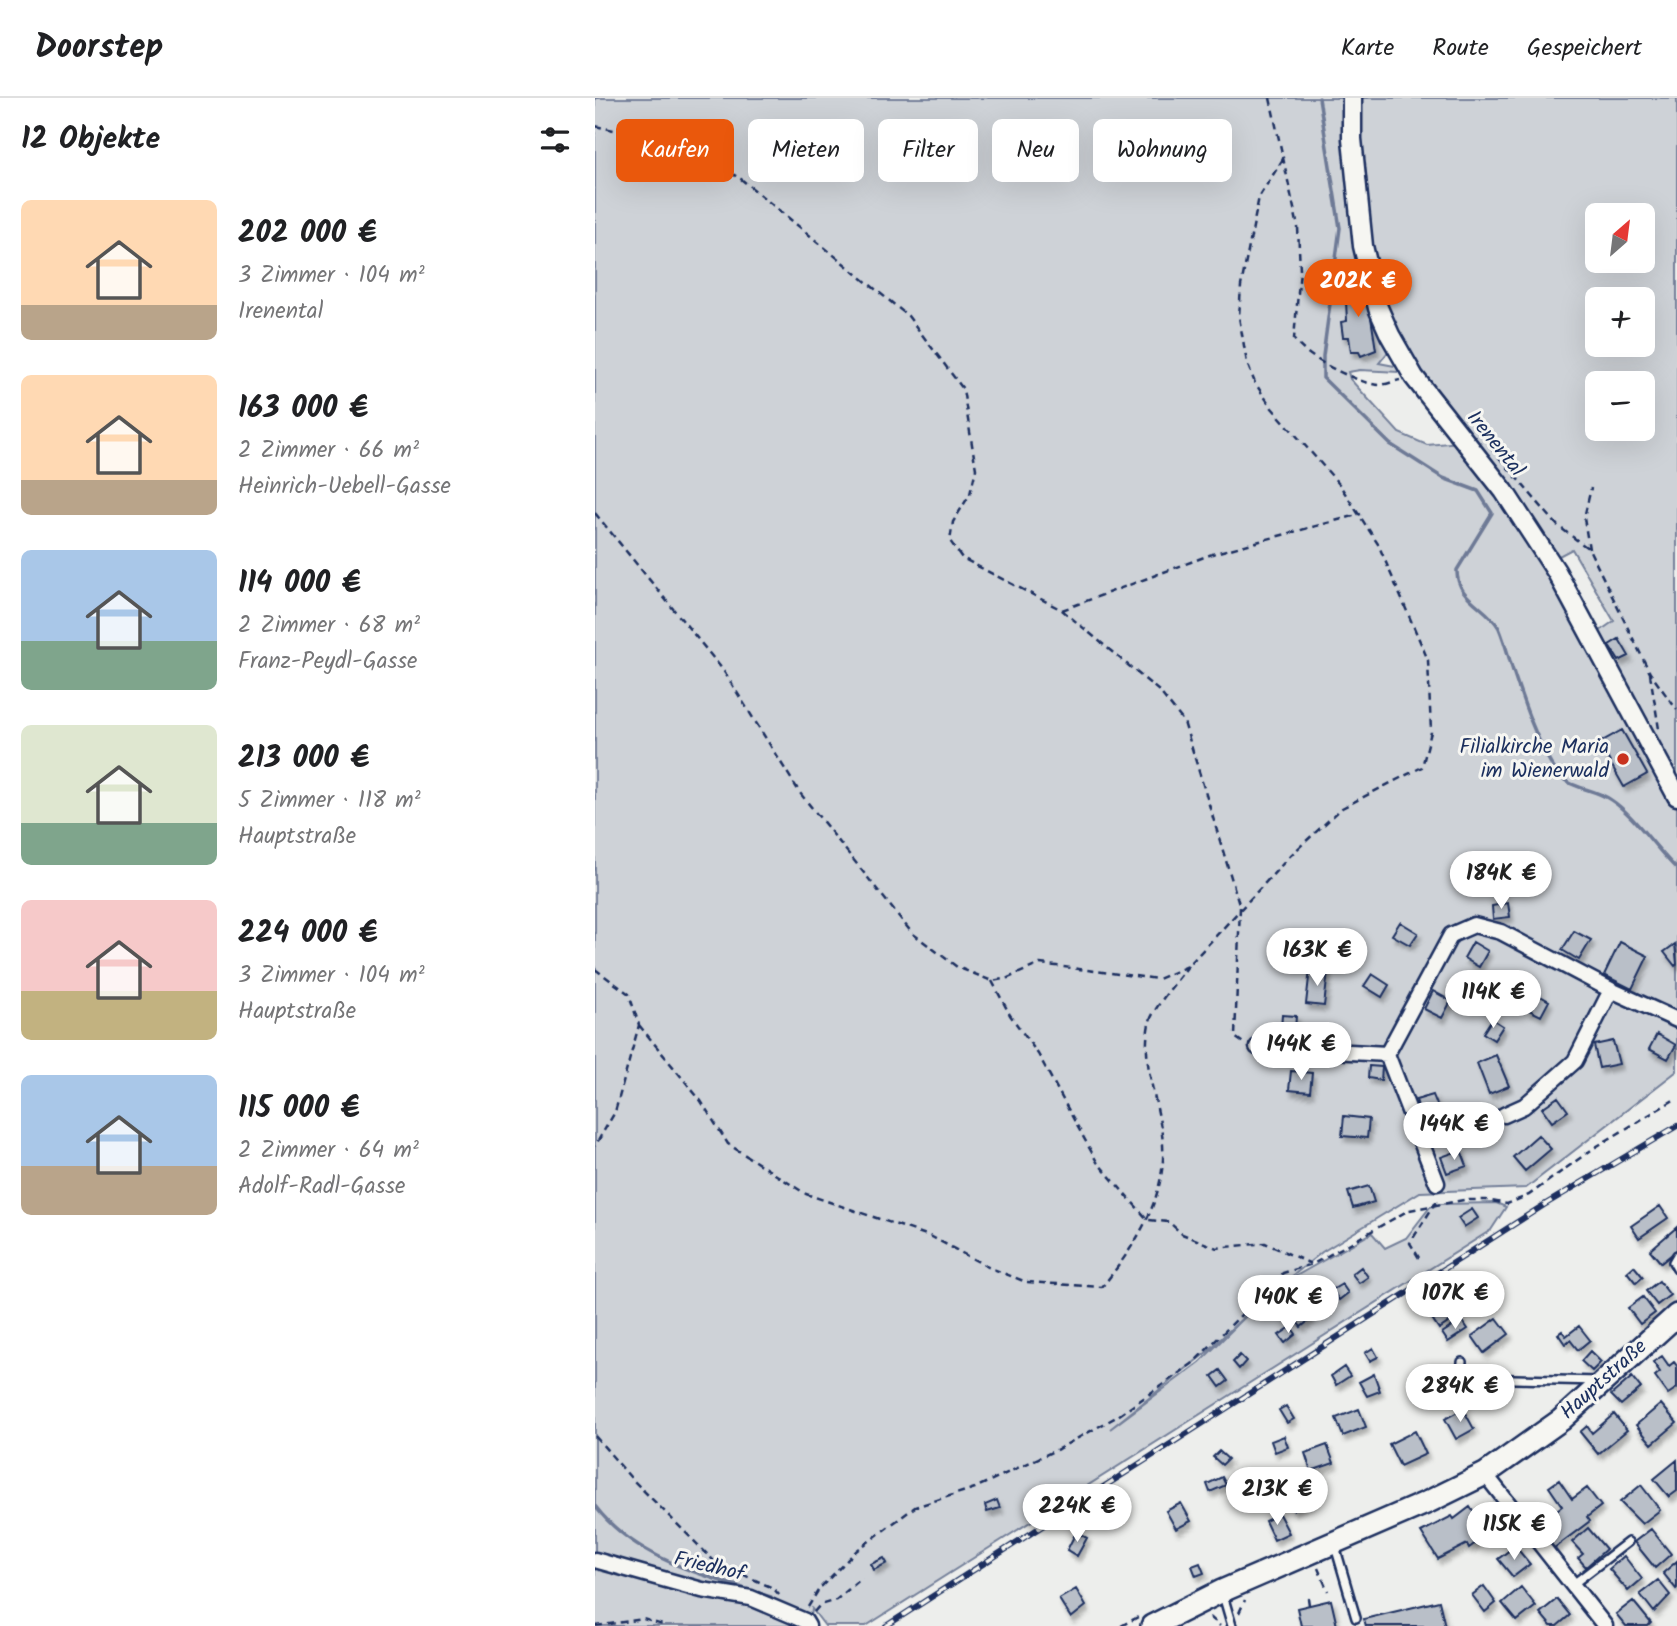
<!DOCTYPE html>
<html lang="de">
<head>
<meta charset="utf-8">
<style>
	:root { --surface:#fff; --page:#f2f2f2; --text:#202124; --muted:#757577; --line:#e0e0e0; --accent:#ea580c }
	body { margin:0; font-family:Kalam,sans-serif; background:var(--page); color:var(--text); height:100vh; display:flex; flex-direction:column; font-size:26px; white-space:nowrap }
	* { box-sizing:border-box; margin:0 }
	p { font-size:23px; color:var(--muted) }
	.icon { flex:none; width:38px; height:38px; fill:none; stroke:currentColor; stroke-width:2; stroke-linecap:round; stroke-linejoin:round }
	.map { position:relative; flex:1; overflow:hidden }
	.panel { display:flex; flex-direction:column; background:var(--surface); width:595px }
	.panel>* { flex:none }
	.hud { position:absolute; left:21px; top:21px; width:665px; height:63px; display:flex; gap:14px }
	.needle { width:46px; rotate:28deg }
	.tools { position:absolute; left:990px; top:105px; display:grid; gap:14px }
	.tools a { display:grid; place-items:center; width:70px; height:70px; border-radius:10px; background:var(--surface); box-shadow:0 7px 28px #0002; font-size:35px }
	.price { position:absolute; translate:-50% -60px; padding:0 16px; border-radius:24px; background:#fff; color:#222; font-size:23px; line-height:46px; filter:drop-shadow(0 2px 4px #0008) }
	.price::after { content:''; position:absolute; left:50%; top:42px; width:21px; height:16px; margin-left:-10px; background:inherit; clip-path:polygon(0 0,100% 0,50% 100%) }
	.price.active { background:var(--accent); color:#fff }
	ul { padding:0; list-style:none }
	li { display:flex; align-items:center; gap:21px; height:175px; padding:0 21px }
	li span { display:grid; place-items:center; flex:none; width:196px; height:140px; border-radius:10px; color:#555 }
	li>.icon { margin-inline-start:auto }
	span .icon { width:84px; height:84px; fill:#fffc; stroke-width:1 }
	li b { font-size:30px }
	h2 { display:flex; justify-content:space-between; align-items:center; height:84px; padding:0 21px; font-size:30px }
	.tag { padding:0 24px; border-radius:10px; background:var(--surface); box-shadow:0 7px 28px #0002; font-size:24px; line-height:63px }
	.tag.active { background:var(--accent); color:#fff }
	header { display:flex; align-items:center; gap:42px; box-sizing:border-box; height:98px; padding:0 35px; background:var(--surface); border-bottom:2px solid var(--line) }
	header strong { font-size:33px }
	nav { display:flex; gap:38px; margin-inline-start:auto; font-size:24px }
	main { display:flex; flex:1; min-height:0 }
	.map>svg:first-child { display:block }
</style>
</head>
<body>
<header>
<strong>Doorstep</strong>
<nav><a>Karte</a><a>Route</a><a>Gespeichert</a></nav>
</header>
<main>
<section class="panel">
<h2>12 Objekte<svg class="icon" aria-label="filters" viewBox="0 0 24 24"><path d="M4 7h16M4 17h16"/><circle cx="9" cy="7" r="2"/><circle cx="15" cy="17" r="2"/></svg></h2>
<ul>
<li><span style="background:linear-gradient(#ffd9b3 75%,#b9a48a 0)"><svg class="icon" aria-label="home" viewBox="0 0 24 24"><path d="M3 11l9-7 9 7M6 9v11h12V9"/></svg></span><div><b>202 000 €</b><p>3 Zimmer · 104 m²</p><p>Irenental</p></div></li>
<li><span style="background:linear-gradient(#ffd9b3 75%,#b9a48a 0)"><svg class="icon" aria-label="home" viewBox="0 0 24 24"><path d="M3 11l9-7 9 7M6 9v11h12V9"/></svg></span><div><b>163 000 €</b><p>2 Zimmer · 66 m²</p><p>Heinrich-Uebell-Gasse</p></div></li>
<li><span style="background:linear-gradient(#a9c7e8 65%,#7fa58c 0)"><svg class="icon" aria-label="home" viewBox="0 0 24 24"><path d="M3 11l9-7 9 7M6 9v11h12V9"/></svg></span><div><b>114 000 €</b><p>2 Zimmer · 68 m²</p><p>Franz-Peydl-Gasse</p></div></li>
<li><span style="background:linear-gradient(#dfe7d0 70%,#7fa58c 0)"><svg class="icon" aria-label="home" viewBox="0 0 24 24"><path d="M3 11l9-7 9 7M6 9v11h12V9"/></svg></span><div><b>213 000 €</b><p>5 Zimmer · 118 m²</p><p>Hauptstraße</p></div></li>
<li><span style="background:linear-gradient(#f6c9c9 65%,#c2b280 0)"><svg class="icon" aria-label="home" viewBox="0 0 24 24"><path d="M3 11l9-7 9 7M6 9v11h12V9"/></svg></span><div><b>224 000 €</b><p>3 Zimmer · 104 m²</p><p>Hauptstraße</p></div></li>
<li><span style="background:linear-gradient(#a9c7e8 65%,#b9a48a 0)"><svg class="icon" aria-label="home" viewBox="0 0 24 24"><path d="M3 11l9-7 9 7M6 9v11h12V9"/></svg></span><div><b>115 000 €</b><p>2 Zimmer · 64 m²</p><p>Adolf-Radl-Gasse</p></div></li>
</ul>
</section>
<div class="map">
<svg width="1082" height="1528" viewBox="0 0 1082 1528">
	<defs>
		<filter id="shadow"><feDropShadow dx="3" dy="5" stdDeviation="2" flood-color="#0004"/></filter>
	</defs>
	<rect width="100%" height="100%" fill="#edeeec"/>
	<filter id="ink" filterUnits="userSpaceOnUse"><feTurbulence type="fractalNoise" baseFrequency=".0143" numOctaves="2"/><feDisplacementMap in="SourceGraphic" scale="14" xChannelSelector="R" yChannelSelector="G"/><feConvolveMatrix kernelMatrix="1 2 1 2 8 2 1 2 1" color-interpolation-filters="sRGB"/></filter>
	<g filter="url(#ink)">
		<path fill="#ced2d7" stroke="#74809a" stroke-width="2" fill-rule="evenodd" d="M 0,0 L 1082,0 L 1082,973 L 931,1090 L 825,1094 L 727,1154 L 658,1210 L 612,1254 L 515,1331 L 605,1264 L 648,1221 L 701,1178 L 777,1135 L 790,1150 L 811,1140 L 835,1109 L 844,1106 L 901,1105 L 911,1109 L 896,1132 L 271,1528 L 230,1528 L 217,1511 L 215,1528 L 0,1528 ZM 1003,117 L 1048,117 L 1048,163 L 1003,163 ZM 1003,201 L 1048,201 L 1048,247 L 1003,247 ZM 797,249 L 866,344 L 832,347 L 804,335 L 755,281 L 753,274 L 765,272 L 804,274 L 805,269 L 784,265 ZM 1003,285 L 1048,285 L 1048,331 L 1003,331 ZM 977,451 L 1019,523 L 1002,535 L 960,460 Z"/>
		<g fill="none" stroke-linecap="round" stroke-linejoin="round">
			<path stroke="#6e7a96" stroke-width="3.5" d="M 724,0 L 745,130 L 728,258 L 728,280 L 795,346 L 848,380 L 883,393 L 897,415 L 862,472 C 861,501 892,508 904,530 C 910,544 914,561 919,576 C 929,606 941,641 958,669 C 972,693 996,688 1016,702 C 1039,717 1061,751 1082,771
				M 0,1408 C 42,1463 113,1478 176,1499"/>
		</g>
		<path fill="#b9bfc8" stroke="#1b2f5e" stroke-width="2" filter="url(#shadow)" d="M 759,178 L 761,183 L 766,182 L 768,193 L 772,193 L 781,252 L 766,258 L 764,254 L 756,254 L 754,239 L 748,239 L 746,224 L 752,223 L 750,184 Z
			M 1024,541 L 1034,558 L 1024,563 L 1014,547 Z
			M 1027,632 L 1052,676 L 1029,689 L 1004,645 Z
			M 913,805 L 915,819 L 898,821 L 897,808 Z
			M 805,824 L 823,835 L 815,847 L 797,837 Z
			M 979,833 L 996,842 L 984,862 L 967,852 Z
			M 878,844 L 893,853 L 884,869 L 869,860 Z
			M 1025,844 L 1053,858 L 1037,891 L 1009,877 Z
			M 1080,846 L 1082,866 L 1080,868 L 1069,854 Z
			M 715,871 L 733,873 L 729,908 L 711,906 Z
			M 777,876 L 794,887 L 787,899 L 769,888 Z
			M 923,879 L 930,884 L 923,896 L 915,892 Z
			M 838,893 L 856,903 L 847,920 L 829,911 Z
			M 940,895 L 954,903 L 946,918 L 932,911 Z
			M 687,917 L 701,918 L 700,932 L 686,931 Z
			M 897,921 L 908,928 L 899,942 L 888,935 Z
			M 1062,936 L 1081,947 L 1073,961 L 1054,951 Z
			M 1018,943 L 1024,966 L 1004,970 L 999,947 Z
			M 901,957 L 914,988 L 894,996 L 882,965 Z
			M 774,968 L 787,969 L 786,982 L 773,980 Z
			M 696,973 L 717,975 L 715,994 L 694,992 Z
			M 838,997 L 844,1012 L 838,1014 L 841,1023 L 829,1026 L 821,1002 Z
			M 963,999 L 973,1013 L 957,1024 L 947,1010 Z
			M 749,1018 L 774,1021 L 772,1040 L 747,1038 Z
			M 943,1037 L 956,1051 L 930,1073 L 918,1059 Z
			M 866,1052 L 872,1068 L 852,1075 L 846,1059 Z
			M 774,1088 L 779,1104 L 758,1110 L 753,1094 Z
			M 1065,1108 L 1073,1120 L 1044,1140 L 1036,1128 Z
			M 877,1111 L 883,1120 L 869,1129 L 863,1120 Z
			M 1082,1129 L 1082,1152 L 1066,1165 L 1055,1152 Z
			M 1039,1168 L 1048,1179 L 1041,1185 L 1032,1174 Z
			M 766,1169 L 773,1179 L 764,1185 L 757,1176 Z
			M 1064,1183 L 1075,1197 L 1062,1207 L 1051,1193 Z
			M 747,1186 L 753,1195 L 744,1202 L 737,1192 Z
			M 1048,1199 L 1060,1215 L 1045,1226 L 1033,1210 Z
			M 857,1204 L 860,1209 L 867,1204 L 870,1209 L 857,1221 L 850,1208 Z
			M 848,1211 L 856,1223 L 844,1231 L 836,1219 Z
			M 711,1212 L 717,1220 L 706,1229 L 700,1221 Z
			M 902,1220 L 914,1236 L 889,1255 L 877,1238 Z
			M 867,1222 L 873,1231 L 853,1244 L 847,1235 Z
			M 984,1228 L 995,1242 L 983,1252 L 975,1242 L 970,1246 L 963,1236 L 967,1233 L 971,1238 Z
			M 696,1229 L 701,1236 L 690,1245 L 684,1237 Z
			M 778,1250 L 783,1259 L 775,1263 L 770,1255 Z
			M 995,1253 L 1006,1264 L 997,1273 L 986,1263 Z
			M 645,1257 L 651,1263 L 644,1271 L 638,1264 Z
			M 1067,1258 L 1074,1268 L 1079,1264 L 1082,1268 L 1082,1290 L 1073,1296 L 1060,1278 L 1065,1274 L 1058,1264 Z
			M 749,1269 L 755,1278 L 741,1287 L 736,1278 Z
			M 625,1272 L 633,1283 L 625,1289 L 617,1278 Z
			M 779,1276 L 785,1293 L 772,1298 L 764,1284 Z
			M 1037,1279 L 1046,1290 L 1026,1307 L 1016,1297 Z
			M 1066,1306 L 1082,1325 L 1057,1346 L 1041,1327 Z
			M 691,1308 L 699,1321 L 692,1325 L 684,1312 Z
			M 764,1311 L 771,1329 L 748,1338 L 741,1320 Z
			M 868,1311 L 879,1331 L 861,1341 L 850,1321 Z
			M 1019,1316 L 1032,1332 L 1003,1356 L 985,1334 L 992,1328 L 997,1335 Z
			M 820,1333 L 831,1356 L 805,1368 L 794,1346 Z
			M 689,1338 L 693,1349 L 680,1354 L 676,1343 Z
			M 732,1347 L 739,1365 L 716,1373 L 710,1355 Z
			M 624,1353 L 633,1361 L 627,1367 L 618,1359 Z
			M 1082,1362 L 1082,1393 L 1074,1399 L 1059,1381 Z
			M 627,1379 L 631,1387 L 615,1394 L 612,1386 Z
			M 709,1380 L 719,1401 L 698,1412 L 687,1391 Z
			M 964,1382 L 977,1401 L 992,1390 L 1006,1408 L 992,1419 L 995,1423 L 959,1450 L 947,1434 L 963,1422 L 958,1415 L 967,1408 L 954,1389 Z
			M 1046,1387 L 1065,1412 L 1047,1426 L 1025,1404 Z
			M 402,1402 L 405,1410 L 392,1414 L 390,1407 Z
			M 586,1405 L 596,1423 L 581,1431 L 571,1413 Z
			M 875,1409 L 884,1421 L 892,1415 L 902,1429 L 874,1450 L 872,1446 L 843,1461 L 826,1434 L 857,1418 L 859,1421 Z
			M 684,1416 L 694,1435 L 679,1442 L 670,1423 Z
			M 993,1430 L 1011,1451 L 991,1469 L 983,1460 L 988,1456 L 977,1444 Z
			M 1056,1431 L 1076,1456 L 1060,1470 L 1039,1444 Z
			M 481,1434 L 492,1440 L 482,1458 L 472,1452 Z
			M 920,1448 L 935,1466 L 918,1479 L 903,1461 Z
			M 1029,1458 L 1047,1481 L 1033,1493 L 1014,1471 Z
			M 289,1460 L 292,1465 L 279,1472 L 276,1466 Z
			M 1082,1463 L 1082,1490 L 1081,1491 L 1068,1475 Z
			M 605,1465 L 609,1475 L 601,1478 L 597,1468 Z
			M 1063,1482 L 1075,1497 L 1059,1514 L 1045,1496 Z
			M 889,1488 L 901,1505 L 890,1514 L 877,1497 Z
			M 926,1489 L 941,1508 L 922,1523 L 907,1505 Z
			M 481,1491 L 491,1508 L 476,1520 L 464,1501 Z
			M 962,1501 L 975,1517 L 962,1528 L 956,1528 L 945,1515 Z
			M 736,1502 L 742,1528 L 706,1528 L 702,1510 Z
			M 844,1503 L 850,1528 L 771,1528 L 769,1521 Z
			M 1038,1503 L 1056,1525 L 1053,1528 L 1031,1528 L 1021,1516 Z"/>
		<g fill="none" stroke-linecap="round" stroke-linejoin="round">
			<defs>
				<path id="service" d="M 1082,1157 L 1078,1164 L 1082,1171
					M 867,1264 L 866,1274 L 881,1280 L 1004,1283
					M 740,1448 L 761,1520
					M 977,1487 L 1033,1444
					M 628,1497 L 637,1528"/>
				<path id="minor" d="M 662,949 L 792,956
					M 909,1017 L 929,1008 L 980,963 L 1016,892
					M 842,1085 L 792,956 L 856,837 L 879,827 L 906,834 L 1016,892 L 1082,922
					M 890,1376 L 1010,1528
					M 0,1462 L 107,1492 L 156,1500 L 210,1523 L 213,1528"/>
				<path id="tertiary" d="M 757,0 L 757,41 L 768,148 L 783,210 L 795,237 L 819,279 L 909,393 L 961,473 L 1082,698"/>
				<path id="primary" d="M 557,1528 L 627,1493 L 833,1404 L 890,1376 L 966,1322 L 1082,1217"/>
			</defs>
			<use href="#service" stroke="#1b2f5e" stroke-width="12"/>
			<use href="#minor" stroke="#1b2f5e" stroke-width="19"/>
			<use href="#tertiary" stroke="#1b2f5e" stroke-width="23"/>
			<use href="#primary" stroke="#1b2f5e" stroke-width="26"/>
			<path stroke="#1b2f5e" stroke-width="2.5" stroke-dasharray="7 5" stroke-linecap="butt" d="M 675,0 L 703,129 L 705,172 L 699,241 C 708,259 765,286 784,287 C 790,287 799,283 805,282
				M 0,28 L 69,43 L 109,59 L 146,81 L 313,218 L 368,291 L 381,371 L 375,396 L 358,424 L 355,443 L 367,460 L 467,512 L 564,593 L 589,624 L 645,809 L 640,939 L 651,947
				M 896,350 L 963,428 L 994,451 L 1055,575 L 1082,612
				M 0,415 L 128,572 L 205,695 L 317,835 L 362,869 L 397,883 L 413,880 L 445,866 L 563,881 L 593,868 L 696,757 L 747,710 L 827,669 L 836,634 L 833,562 L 783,446 L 744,386 L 677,310 L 660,285 L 652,265 L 644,219 L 646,188 L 664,99 L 688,61
				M 994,451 L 989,420 L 996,390
				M 467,512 L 620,455 L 766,416
				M 1055,576 L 1064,631
				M 0,871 L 34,896 L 44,927 L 20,1014 L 0,1048
				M 397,883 L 415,917 L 443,956 L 502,1064 L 553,1122 L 574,1124 L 587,1136 L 622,1150 L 670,1145 L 716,1166
				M 44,927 L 106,1003 L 133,1046 L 211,1096 L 337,1139 L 393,1169 L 431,1184 L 507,1189 C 545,1142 579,1088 565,1025 C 559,992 547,960 554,926 C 557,911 583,882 593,868
				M 824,1160 L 815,1145 L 841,1104 L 841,1099
				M 0,1338 L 36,1380 L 120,1464 L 178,1490 L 185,1498
				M 723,1470 L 733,1493
				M 713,1500 L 714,1507
				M 213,1509 L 224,1491 L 261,1453 L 320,1409 L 380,1390 L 463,1351 L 523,1318 L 597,1266 L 688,1175 L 718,1166 L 814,1112 L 869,1102 L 891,1102 L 912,1106 L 934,1097 L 999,1050 L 1082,1000
				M 219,1514 L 225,1507 L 241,1502 L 267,1480
				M 644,1515 L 650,1502
				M 615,1519 L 625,1528
				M 1,1528 L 48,1521 L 71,1528
				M 526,1528 L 543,1519"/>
			<use href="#service" stroke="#f6f6f2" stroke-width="7"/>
			<use href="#minor" stroke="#f6f6f2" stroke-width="14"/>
			<use href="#tertiary" stroke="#f6f6f2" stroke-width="18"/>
			<use href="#primary" stroke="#f6f6f2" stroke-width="21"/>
			<defs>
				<path id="rail" d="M 291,1528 L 949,1107 L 1082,1028"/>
			</defs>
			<use href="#rail" stroke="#1b2f5e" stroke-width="6"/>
			<use href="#rail" stroke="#f6f6f2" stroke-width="3.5" stroke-dasharray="10" stroke-linecap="butt"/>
		</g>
	</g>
	<circle fill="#c8321e" stroke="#f6f6f2" stroke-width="2.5" cx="1028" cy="661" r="7"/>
	<g text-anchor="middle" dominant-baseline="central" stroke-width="6" stroke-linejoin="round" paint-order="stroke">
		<g font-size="21" fill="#1b2f5e" stroke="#f6f6f2">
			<text transform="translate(900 346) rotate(51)">Irenental</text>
			<text transform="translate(1009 1282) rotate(-42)">Hauptstraße</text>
			<text transform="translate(114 1469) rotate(13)">Friedhof</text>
		</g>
		<g font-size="21" fill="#1b2f5e" stroke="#f6f6f2" text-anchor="end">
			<text x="1014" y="649">Filialkirche Maria<tspan x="1014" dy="24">im Wienerwald</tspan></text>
		</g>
	</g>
</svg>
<div class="tools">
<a><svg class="needle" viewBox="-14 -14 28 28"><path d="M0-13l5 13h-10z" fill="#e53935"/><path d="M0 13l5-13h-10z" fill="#757577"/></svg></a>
<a>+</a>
<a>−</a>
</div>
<b class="price active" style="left:763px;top:221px">202K €</b>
<b class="price" style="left:906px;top:813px">184K €</b>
<b class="price" style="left:722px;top:890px">163K €</b>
<b class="price" style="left:898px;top:932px">114K €</b>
<b class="price" style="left:706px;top:984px">144K €</b>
<b class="price" style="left:859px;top:1064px">144K €</b>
<b class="price" style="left:860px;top:1233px">107K €</b>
<b class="price" style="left:693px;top:1237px">140K €</b>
<b class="price" style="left:865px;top:1326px">284K €</b>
<b class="price" style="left:682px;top:1429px">213K €</b>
<b class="price" style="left:482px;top:1446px">224K €</b>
<b class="price" style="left:919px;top:1464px">115K €</b>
<div class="hud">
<a class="tag active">Kaufen</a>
<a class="tag">Mieten</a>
<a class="tag">Filter</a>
<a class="tag">Neu</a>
<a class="tag">Wohnung</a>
</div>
</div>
</main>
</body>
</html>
